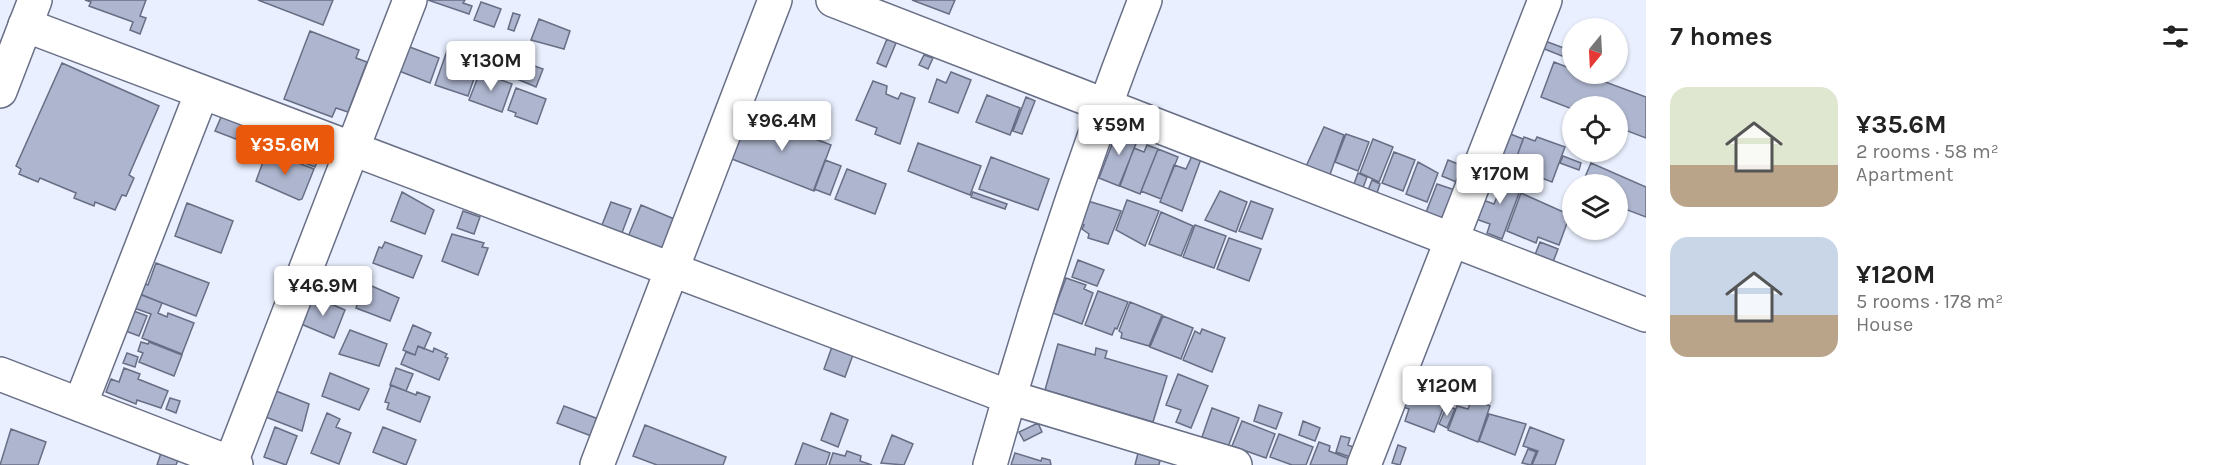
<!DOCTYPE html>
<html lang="en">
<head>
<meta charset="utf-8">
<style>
	:root { --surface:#fff; --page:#f2f2f2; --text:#222; --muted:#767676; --accent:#ea580c }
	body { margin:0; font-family:Karla,sans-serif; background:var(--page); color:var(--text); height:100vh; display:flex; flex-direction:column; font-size:22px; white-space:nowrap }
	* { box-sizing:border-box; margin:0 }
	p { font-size:20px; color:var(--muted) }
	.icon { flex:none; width:33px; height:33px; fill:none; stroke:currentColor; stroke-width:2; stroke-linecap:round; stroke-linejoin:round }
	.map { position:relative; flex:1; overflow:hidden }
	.drawer { display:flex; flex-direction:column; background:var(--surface); width:570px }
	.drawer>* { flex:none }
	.needle { width:39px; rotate:198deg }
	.fabs { position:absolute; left:1562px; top:18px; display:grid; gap:12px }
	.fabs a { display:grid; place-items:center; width:66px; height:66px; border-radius:50%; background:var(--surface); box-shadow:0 2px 4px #0004; font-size:30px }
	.price { position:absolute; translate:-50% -51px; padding:0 14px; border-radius:6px; background:#fff; color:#222; font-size:20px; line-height:39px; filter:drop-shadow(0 2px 3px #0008) }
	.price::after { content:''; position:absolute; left:50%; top:36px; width:18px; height:14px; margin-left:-9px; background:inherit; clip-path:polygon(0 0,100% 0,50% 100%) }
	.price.current { background:var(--accent); color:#fff }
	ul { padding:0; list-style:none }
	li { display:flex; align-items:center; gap:18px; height:150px; padding:0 24px }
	li span { display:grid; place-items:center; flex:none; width:168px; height:120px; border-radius:18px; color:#555 }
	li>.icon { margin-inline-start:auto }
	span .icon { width:72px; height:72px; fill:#fffc; stroke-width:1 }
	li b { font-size:26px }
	h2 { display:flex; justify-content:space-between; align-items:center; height:72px; padding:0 24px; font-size:26px }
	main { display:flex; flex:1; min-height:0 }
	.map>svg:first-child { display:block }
</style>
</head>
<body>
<main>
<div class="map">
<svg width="1646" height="465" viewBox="0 0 1646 465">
	<rect width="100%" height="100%" fill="#e9effe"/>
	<path fill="#aeb6cf" stroke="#676e85" stroke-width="1.5" d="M 85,0 L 146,0 L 140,16 L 146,18 L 140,34 L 130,30 L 133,22 L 89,6 L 91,2 Z
		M 258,0 L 333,0 L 323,25 Z
		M 428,0 L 465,0 L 463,3 L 472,6 L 469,14 Z
		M 912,0 L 955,0 L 949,14 Z
		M 481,2 L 501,9 L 494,27 L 474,20 Z
		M 513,13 L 520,15 L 514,31 L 508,29 Z
		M 539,19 L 570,31 L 564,49 L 531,40 Z
		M 310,31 L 359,50 L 356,58 L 367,62 L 348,112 L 336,108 L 332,117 L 284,99 Z
		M 887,39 L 896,43 L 886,67 L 877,63 Z
		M 1545,41 L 1572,51 L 1572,60 L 1542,48 Z
		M 407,46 L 439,58 L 430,83 L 399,71 Z
		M 488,46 L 523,60 L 516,76 L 482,62 Z
		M 448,48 L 461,53 L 459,60 L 478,67 L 468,96 L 435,85 Z
		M 924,55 L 933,58 L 928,69 L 919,65 Z
		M 523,62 L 543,69 L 536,87 L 517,79 Z
		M 1554,62 L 1572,69 L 1572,74 L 1584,74 L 1646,97 L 1646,138 L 1617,127 L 1617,106 L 1572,106 L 1572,109 L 1541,97 Z
		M 62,63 L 159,106 L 129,175 L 134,178 L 126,196 L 122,195 L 115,210 L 95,202 L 94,206 L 74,198 L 76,193 L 40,178 L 38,182 L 19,174 L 21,169 L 16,166 Z
		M 480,72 L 512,84 L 502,112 L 469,100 Z
		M 951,72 L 971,80 L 958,113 L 929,102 L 937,79 L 946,83 Z
		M 873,81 L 887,86 L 886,94 L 898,99 L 901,93 L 915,98 L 900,144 L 875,134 L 877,128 L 856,120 Z
		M 516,88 L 546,99 L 537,124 L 515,116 L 516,113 L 508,110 Z
		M 987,95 L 1020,108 L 1010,135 L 976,122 Z
		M 1026,97 L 1035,101 L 1022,134 L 1013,131 Z
		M 749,114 L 831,145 L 814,191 L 732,159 Z
		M 222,115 L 269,130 L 262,149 L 215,131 Z
		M 1119,126 L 1140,134 L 1119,186 L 1099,178 Z
		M 1324,127 L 1344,135 L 1327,183 L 1303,173 Z
		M 1508,133 L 1523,139 L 1515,162 L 1499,156 Z
		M 1346,134 L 1369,142 L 1358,171 L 1335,162 Z
		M 1524,137 L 1535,141 L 1537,137 L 1565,147 L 1552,182 L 1513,167 Z
		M 1373,139 L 1393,147 L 1379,182 L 1360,173 Z
		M 305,140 L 323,147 L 315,167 L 297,160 Z
		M 918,143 L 981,166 L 970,195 L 908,171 Z
		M 1147,145 L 1158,149 L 1140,194 L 1120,186 L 1134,148 L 1144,152 Z
		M 1158,149 L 1178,157 L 1161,199 L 1141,191 Z
		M 267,151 L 314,169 L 302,199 L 299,200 L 256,181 Z
		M 1394,152 L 1415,160 L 1403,191 L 1382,183 Z
		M 1192,156 L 1201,159 L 1182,211 L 1160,202 L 1174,165 L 1186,169 Z
		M 1563,156 L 1581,163 L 1579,170 L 1560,163 Z
		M 991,157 L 1049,179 L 1038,210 L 979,189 Z
		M 825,160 L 841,166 L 830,195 L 814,189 Z
		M 1448,160 L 1468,168 L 1461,184 L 1442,176 Z
		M 1418,162 L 1438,173 L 1427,202 L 1406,194 Z
		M 1591,163 L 1646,187 L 1646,217 L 1617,206 L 1617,184 L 1582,184 Z
		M 847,169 L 886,184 L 875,214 L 835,199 Z
		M 1358,173 L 1367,177 L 1360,196 L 1351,192 Z
		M 1494,174 L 1519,181 L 1518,183 L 1522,185 L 1502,239 L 1487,233 L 1490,224 L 1476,219 L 1483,200 L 1494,204 L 1499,192 L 1489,188 Z
		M 1372,180 L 1380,184 L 1374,202 L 1365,198 Z
		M 1437,184 L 1458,191 L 1446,221 L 1425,215 Z
		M 1220,191 L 1247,202 L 1236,232 L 1205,220 Z
		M 402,192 L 434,210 L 425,234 L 391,221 Z
		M 973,192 L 1007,204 L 1005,209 L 971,197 Z
		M 1521,193 L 1570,215 L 1559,245 L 1538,237 L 1536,243 L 1507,231 Z
		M 1127,200 L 1159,211 L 1145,246 L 1116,230 Z
		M 1088,201 L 1121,211 L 1108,244 L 1088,238 L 1089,234 L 1082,229 L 1084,225 L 1080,223 Z
		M 1251,201 L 1273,209 L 1262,239 L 1239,231 Z
		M 611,202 L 631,209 L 620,238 L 600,230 Z
		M 187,203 L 233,221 L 221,253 L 175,236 Z
		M 641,205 L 679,221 L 665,257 L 626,242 Z
		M 463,211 L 480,217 L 474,234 L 457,228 Z
		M 1161,212 L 1193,226 L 1181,256 L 1149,244 Z
		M 1195,225 L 1226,236 L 1214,268 L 1183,257 Z
		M 452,234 L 484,243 L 482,247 L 488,248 L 478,275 L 442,261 Z
		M 1229,238 L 1261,249 L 1249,281 L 1217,269 Z
		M 385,242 L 422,256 L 413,278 L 373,263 L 379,247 L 382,248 Z
		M 1540,242 L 1558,249 L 1551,267 L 1533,260 Z
		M 1078,260 L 1104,270 L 1097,286 L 1072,277 Z
		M 156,263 L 209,283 L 196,316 L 139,294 L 143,283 L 148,285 Z
		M 1066,278 L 1086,285 L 1084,289 L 1093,293 L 1082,324 L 1053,313 Z
		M 315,280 L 331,287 L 325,300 L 310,294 Z
		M 365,283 L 399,298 L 390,321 L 356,308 Z
		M 1098,291 L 1128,302 L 1117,329 L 1115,328 L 1112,335 L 1085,325 Z
		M 140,294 L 162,303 L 158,313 L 167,317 L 168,313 L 194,323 L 182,354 L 142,338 L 151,314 L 134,308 Z
		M 310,295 L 345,310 L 334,338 L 301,324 Z
		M 1130,302 L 1162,315 L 1149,346 L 1121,338 L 1122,333 L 1119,331 Z
		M 131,310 L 147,316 L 139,336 L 123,330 Z
		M 1163,316 L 1193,328 L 1181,359 L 1150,347 Z
		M 413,325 L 431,333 L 424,349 L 418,346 L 415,355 L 403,350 Z
		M 1202,329 L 1225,338 L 1212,372 L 1183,360 L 1195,331 L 1200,334 Z
		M 350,330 L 387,344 L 379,366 L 339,354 Z
		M 141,342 L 148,344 L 149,342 L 182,355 L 174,376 L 139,362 L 143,353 L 138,351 Z
		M 833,344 L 854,352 L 845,377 L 824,369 Z
		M 1058,344 L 1095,355 L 1096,348 L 1107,351 L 1105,358 L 1167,376 L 1153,422 L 1045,390 Z
		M 418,346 L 433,352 L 434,348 L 447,354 L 445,357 L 448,358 L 439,380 L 401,364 L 406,352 L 415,355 Z
		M 127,353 L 138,357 L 135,367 L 123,363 Z
		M 124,368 L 140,374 L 138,379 L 168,391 L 161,408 L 137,400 L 136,404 L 106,392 L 111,379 L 119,382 Z
		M 396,368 L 413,374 L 406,391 L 390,385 Z
		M 1416,372 L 1431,378 L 1425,393 L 1410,386 Z
		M 330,373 L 369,389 L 359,410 L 322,396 Z
		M 1178,374 L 1208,386 L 1191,428 L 1176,422 L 1181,410 L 1166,405 Z
		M 391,385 L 416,395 L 417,392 L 430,397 L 420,422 L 387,409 L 389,403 L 385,402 Z
		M 276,391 L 309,404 L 302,431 L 266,417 Z
		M 1408,393 L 1444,406 L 1434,432 L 1405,421 L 1409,409 L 1403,407 Z
		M 170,398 L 180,401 L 176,413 L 166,409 Z
		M 1472,399 L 1490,406 L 1478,442 L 1448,430 L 1457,406 L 1468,409 Z
		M 1259,405 L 1282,413 L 1276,429 L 1254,421 Z
		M 564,406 L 601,420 L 594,437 L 557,423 Z
		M 1447,406 L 1455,409 L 1447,428 L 1439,424 Z
		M 1212,408 L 1239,418 L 1228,447 L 1202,437 Z
		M 327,413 L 340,419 L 336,427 L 351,433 L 339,464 L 311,453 Z
		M 831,413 L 848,420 L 838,447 L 821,440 Z
		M 1489,414 L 1526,424 L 1515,455 L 1479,441 Z
		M 1242,421 L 1275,434 L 1266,458 L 1232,446 Z
		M 1303,421 L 1320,428 L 1315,441 L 1299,435 Z
		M 1038,423 L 1042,432 L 1024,441 L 1019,432 Z
		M 645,425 L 726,457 L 723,465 L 657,465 L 633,456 Z
		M 275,427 L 297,436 L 286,465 L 264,457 Z
		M 383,427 L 416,440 L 406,465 L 373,452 Z
		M 1530,427 L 1564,440 L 1555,465 L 1532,465 L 1538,451 L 1523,446 Z
		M 11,429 L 46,442 L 38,465 L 0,465 Z
		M 1279,434 L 1313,447 L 1306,465 L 1292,465 L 1270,457 Z
		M 892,435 L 913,444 L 904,465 L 881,463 Z
		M 1341,436 L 1350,438 L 1348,445 L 1356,448 L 1353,458 L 1336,452 Z
		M 1319,442 L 1330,446 L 1329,451 L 1355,461 L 1353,465 L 1310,465 Z
		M 803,443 L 830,453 L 826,465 L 795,465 Z
		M 1398,445 L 1406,448 L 1400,465 L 1392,463 Z
		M 1528,449 L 1536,452 L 1531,465 L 1522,463 Z
		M 847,451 L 861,456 L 860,461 L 872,465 L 829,465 L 833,453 L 845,456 Z
		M 161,453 L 178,460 L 176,465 L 157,465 Z
		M 1015,453 L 1041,461 L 1042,458 L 1050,460 L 1051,465 L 1011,465 Z
		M 1138,453 L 1160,460 L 1159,465 L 1135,465 Z"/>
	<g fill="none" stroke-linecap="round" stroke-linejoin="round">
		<defs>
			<path id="minor" d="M 833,0 L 1646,315
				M 25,25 L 1009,397 L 1235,465
				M 0,374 L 236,465
				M 80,405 L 202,92
				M 230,465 L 410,0
				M 597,465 L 775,0
				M 990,465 C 1034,308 1086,152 1145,0
				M 1364,465 L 1545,0"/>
			<path id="major" d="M 0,91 L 35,0"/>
		</defs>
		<use href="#minor" stroke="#686f86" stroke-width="36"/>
		<use href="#major" stroke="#686f86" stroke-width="36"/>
		<use href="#minor" stroke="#fff" stroke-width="33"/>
		<use href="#major" stroke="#fff" stroke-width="33"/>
	</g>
</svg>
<div class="fabs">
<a><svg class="needle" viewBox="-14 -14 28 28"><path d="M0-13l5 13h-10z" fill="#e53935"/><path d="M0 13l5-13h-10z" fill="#767676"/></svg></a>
<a><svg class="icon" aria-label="locate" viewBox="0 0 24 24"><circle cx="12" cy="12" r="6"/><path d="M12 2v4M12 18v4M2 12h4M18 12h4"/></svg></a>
<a><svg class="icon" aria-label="layers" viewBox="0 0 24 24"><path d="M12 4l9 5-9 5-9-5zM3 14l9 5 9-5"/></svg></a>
</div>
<b class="price" style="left:491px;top:92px">¥130M</b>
<b class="price" style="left:782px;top:152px">¥96.4M</b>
<b class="price" style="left:1119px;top:156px">¥59M</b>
<b class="price current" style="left:285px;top:176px">¥35.6M</b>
<b class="price" style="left:1500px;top:205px">¥170M</b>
<b class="price" style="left:323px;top:317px">¥46.9M</b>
<b class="price" style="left:1447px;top:417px">¥120M</b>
</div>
<section class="drawer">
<h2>7 homes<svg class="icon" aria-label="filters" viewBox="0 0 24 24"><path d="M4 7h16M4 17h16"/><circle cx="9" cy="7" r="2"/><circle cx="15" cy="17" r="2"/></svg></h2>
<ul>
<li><span style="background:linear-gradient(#dfe7d0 65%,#b9a48a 0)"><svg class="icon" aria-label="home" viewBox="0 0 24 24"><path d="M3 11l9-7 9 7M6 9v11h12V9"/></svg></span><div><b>¥35.6M</b><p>2 rooms · 58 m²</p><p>Apartment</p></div></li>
<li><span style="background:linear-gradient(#c9d6e8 65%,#b9a48a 0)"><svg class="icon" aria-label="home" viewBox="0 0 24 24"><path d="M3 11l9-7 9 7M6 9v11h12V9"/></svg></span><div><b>¥120M</b><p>5 rooms · 178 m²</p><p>House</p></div></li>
</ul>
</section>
</main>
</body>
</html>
